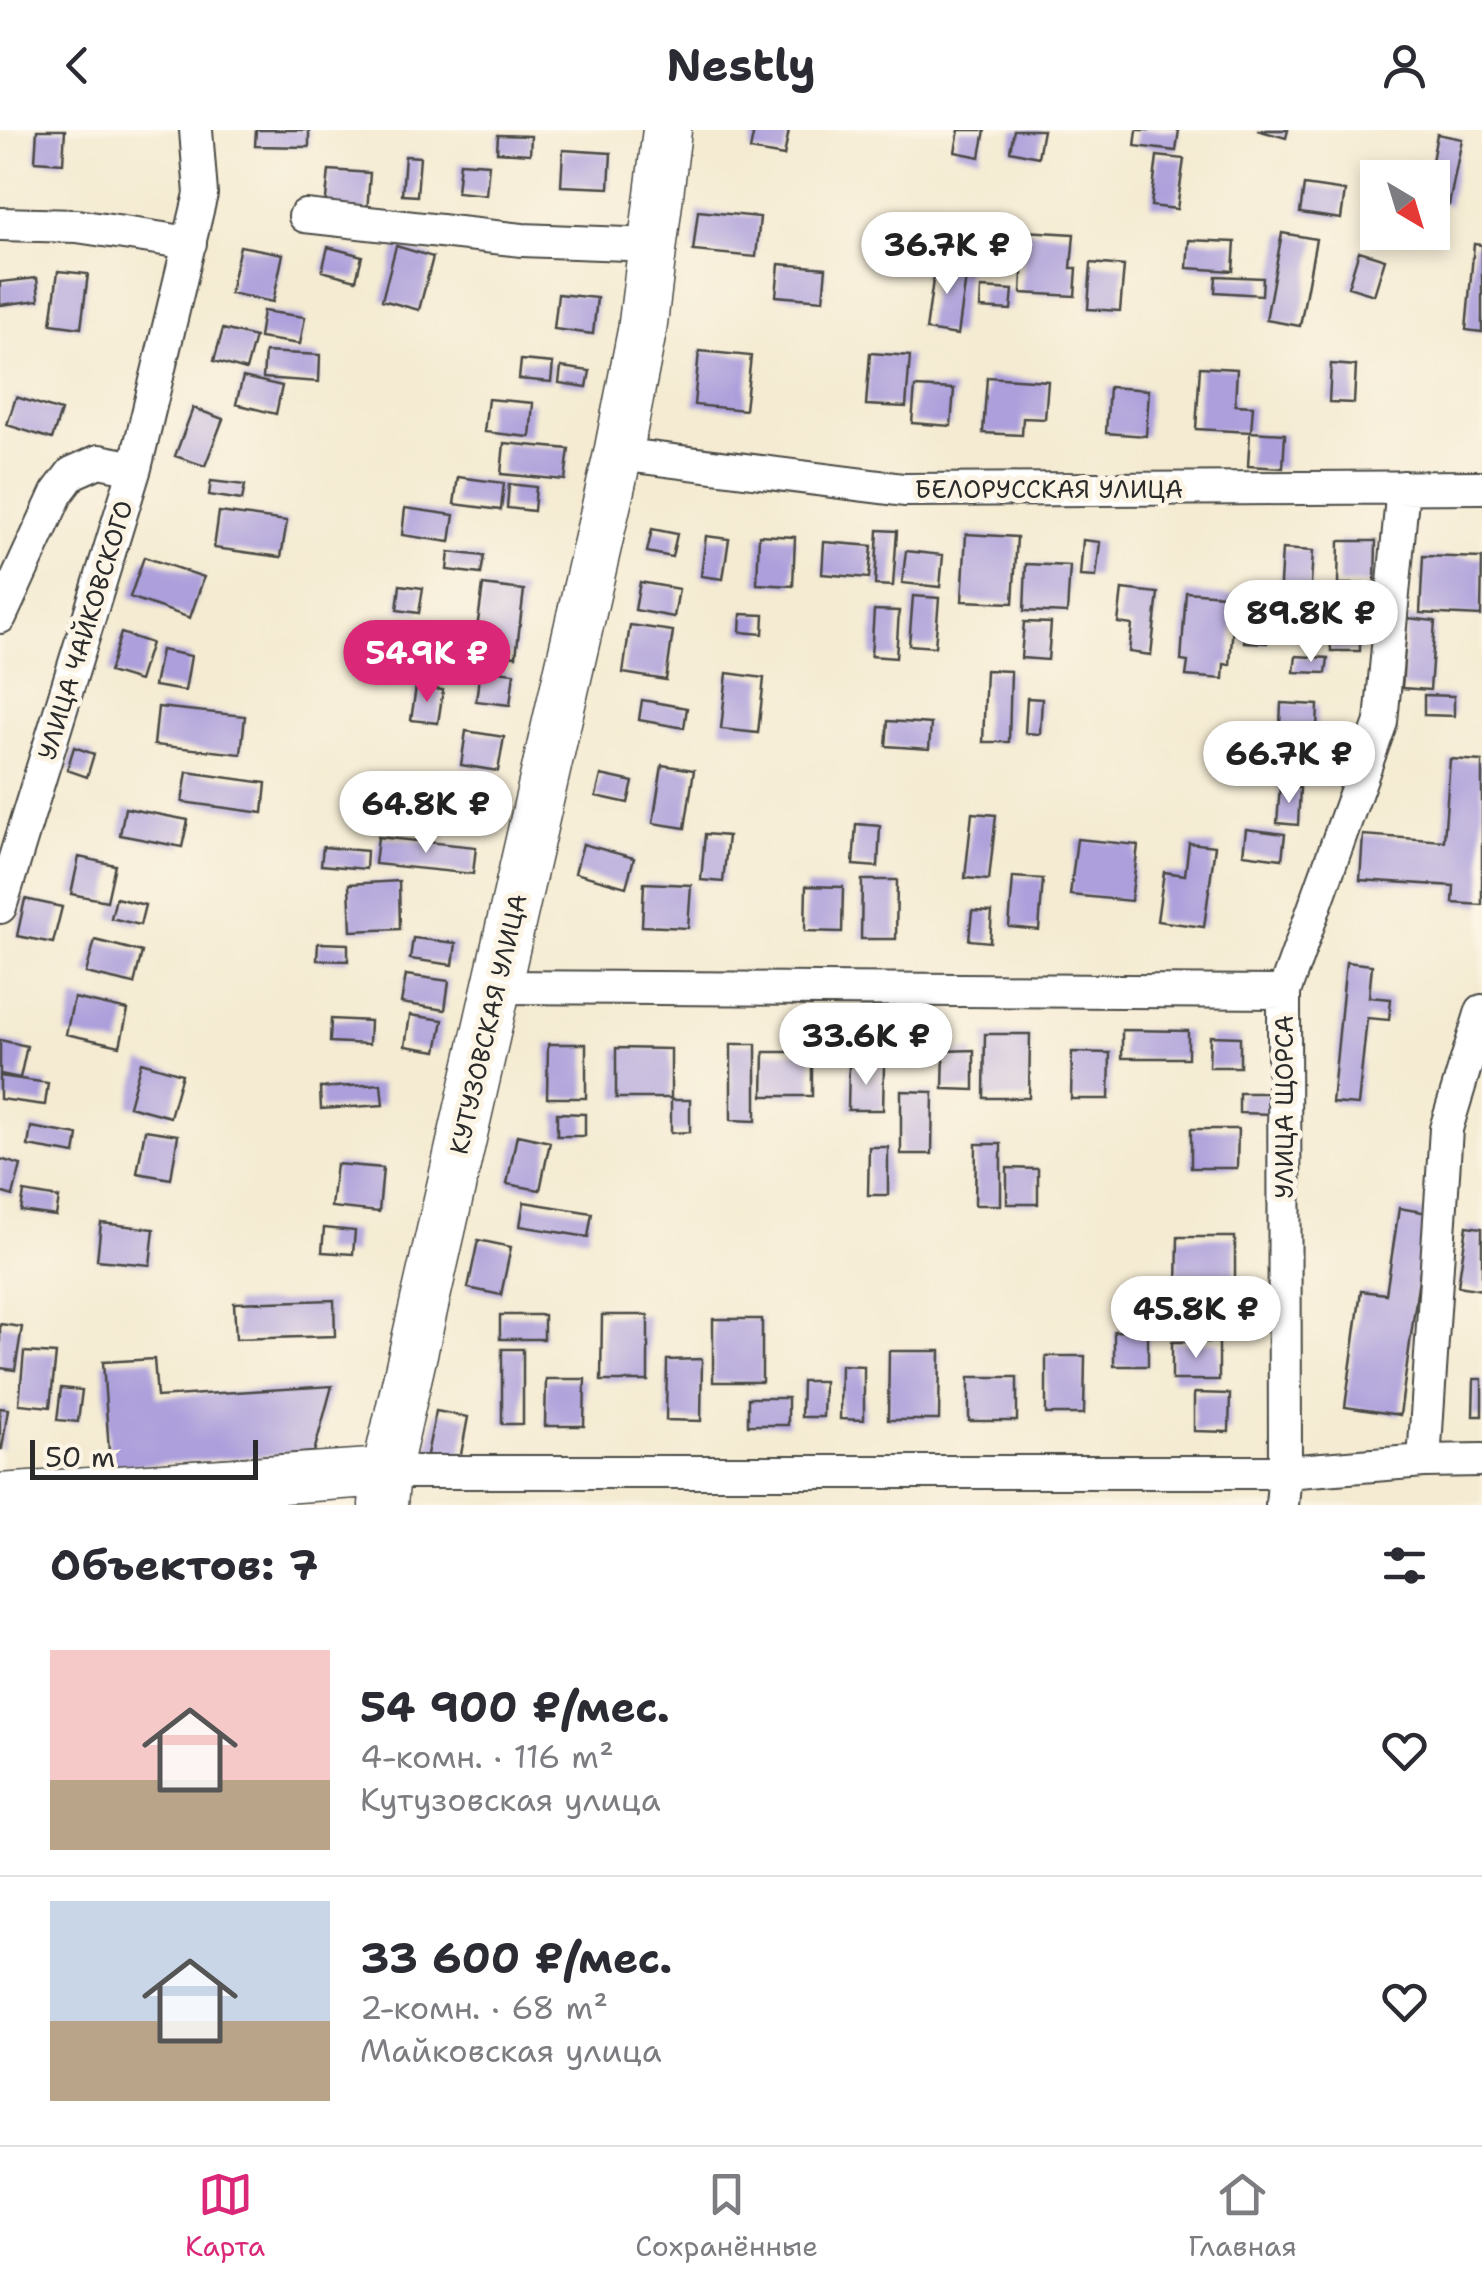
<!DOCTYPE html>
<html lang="ru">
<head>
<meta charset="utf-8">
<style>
	:root { --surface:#fff; --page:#f7f7f7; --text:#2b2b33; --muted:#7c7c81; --line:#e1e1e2; --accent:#db2777 }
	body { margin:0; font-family:"Shantell Sans",sans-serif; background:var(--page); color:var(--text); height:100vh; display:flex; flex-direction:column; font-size:38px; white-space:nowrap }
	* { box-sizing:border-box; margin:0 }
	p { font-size:32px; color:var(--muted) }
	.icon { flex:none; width:55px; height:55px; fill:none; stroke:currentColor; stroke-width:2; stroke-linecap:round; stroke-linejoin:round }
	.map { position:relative; height:1375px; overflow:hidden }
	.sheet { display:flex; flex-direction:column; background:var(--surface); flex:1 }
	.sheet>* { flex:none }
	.needle { width:65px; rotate:142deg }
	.buttons { position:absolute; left:1360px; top:30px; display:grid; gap:20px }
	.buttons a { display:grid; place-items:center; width:90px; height:90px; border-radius:0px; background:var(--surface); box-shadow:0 5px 15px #0003; font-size:50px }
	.scale { position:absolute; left:30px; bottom:25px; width:228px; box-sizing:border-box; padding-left:10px; border:5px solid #2b2b2b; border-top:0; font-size:28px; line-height:35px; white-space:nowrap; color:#2b2b2b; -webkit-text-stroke:8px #fcf5e5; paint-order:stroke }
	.price { position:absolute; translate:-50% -85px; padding:0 22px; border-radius:35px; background:#fff; color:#222; font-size:32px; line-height:65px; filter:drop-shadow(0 2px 5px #0008) }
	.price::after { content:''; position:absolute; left:50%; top:60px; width:30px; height:22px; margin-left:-15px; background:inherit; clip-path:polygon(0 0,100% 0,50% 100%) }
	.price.current { background:var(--accent); color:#fff }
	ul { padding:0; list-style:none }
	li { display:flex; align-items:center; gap:30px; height:250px; padding:0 50px }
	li+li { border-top:2px solid var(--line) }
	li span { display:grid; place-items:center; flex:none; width:280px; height:200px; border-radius:0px; color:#555 }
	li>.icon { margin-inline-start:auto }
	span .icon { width:120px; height:120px; fill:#fffc; stroke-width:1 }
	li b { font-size:42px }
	h2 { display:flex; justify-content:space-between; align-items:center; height:120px; padding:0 50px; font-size:42px }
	header { display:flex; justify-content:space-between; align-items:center; height:130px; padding:0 50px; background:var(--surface); font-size:45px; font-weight:700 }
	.menu { display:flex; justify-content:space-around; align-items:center; height:140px; border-top:2px solid var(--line); background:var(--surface); font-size:28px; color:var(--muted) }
	.menu a { display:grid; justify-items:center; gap:5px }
	.menu .current { color:var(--accent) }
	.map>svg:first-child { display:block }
</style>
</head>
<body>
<header><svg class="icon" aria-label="back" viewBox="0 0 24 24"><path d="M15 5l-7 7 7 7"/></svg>Nestly<svg class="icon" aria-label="person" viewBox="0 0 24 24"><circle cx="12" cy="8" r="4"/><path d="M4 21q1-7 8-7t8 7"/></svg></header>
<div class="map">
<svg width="1482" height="1375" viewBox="0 0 1482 1375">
	<rect width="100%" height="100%" fill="#fcf5e5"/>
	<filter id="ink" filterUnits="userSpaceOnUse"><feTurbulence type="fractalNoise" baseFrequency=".01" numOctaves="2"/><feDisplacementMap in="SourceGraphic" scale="20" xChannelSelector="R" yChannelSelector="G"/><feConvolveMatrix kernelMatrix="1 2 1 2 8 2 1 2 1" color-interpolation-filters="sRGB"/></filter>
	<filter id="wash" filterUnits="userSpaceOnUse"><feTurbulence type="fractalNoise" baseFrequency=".0048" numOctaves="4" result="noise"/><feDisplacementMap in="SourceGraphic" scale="40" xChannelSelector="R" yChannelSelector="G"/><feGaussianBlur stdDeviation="2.25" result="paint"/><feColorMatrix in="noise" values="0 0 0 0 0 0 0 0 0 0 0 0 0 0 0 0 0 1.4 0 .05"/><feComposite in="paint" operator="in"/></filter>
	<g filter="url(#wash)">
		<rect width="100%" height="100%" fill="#f4ebd2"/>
		<g id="blocks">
			<path fill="#ac9fdb" d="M 37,0 L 65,0 L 63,33 L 35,31 Z
				M 256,0 L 309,0 L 309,17 L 255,16 Z
				M 754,0 L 789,0 L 784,26 L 750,20 Z
				M 959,0 L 985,0 L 980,27 L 955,22 Z
				M 1014,0 L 1043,0 L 1038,27 L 1010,21 Z
				M 1137,0 L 1179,0 L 1176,21 L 1135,16 Z
				M 1257,0 L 1288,0 L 1286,8 Z
				M 1437,4 L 1462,9 L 1449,75 L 1432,71 L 1432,48 L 1429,48 Z
				M 498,5 L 531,6 L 530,24 L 497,22 Z
				M 563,20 L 611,23 L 609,58 L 561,56 Z
				M 405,26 L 420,27 L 417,66 L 402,65 Z
				M 1157,26 L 1184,29 L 1177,79 L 1151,76 Z
				M 460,32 L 489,34 L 486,65 L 457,62 Z
				M 329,40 L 370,43 L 367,82 L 325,78 Z
				M 1304,55 L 1345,61 L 1341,89 L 1300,83 Z
				M 698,81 L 760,87 L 756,127 L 693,121 Z
				M 1024,101 L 1074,104 L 1071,138 L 1077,138 L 1075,166 L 1021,163 Z
				M 1282,103 L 1316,109 L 1300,196 L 1266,190 Z
				M 1189,110 L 1235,112 L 1233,141 L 1187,138 Z
				M 1474,114 L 1482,115 L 1482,202 L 1466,200 Z
				M 240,116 L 283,124 L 273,172 L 230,163 Z
				M 396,116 L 433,127 L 419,180 L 382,170 Z
				M 328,117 L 362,126 L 356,150 L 322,141 Z
				M 1359,121 L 1385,129 L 1374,165 L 1348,157 Z
				M 936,129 L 968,133 L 958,205 L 926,200 Z
				M 1091,133 L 1124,136 L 1120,181 L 1088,179 Z
				M 779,134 L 826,138 L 823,170 L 776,166 Z
				M 58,141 L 88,144 L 81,198 L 51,194 Z
				M 1216,146 L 1263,148 L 1262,165 L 1215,162 Z
				M 37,148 L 39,170 L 0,175 L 0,152 Z
				M 981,158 L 1013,160 L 1011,180 L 980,178 Z
				M 558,164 L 597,168 L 593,204 L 554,199 Z
				M 263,181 L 305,187 L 300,214 L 259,208 Z
				M 223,199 L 255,207 L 246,240 L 214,231 Z
				M 699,221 L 751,226 L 745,280 L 694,275 Z
				M 265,222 L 320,225 L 319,252 L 263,248 Z
				M 870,223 L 910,226 L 906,277 L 866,275 Z
				M 521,230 L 553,233 L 551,252 L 519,249 Z
				M 1331,234 L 1356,236 L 1354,273 L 1329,272 Z
				M 561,237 L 590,241 L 587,257 L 559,253 Z
				M 1200,237 L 1237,239 L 1235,275 L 1253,276 L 1251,302 L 1196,299 Z
				M 243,247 L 282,256 L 276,284 L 236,274 Z
				M 987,247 L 1048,251 L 1045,289 L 1023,288 L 1022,305 L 983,303 Z
				M 915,257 L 954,259 L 951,296 L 912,293 Z
				M 1109,257 L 1149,260 L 1146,306 L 1106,303 Z
				M 16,267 L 61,281 L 52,309 L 7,295 Z
				M 488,269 L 533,273 L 530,307 L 484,302 Z
				M 193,278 L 223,289 L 205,336 L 175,326 Z
				M 1250,302 L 1285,304 L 1283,338 L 1248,336 Z
				M 504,313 L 569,319 L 565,350 L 501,344 Z
				M 458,347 L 504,353 L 501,380 L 454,374 Z
				M 211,351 L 245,355 L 242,370 L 209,365 Z
				M 509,354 L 536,357 L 534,381 L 507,378 Z
				M 405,378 L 454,385 L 450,412 L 402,405 Z
				M 219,382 L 287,391 L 281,427 L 214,418 Z
				M 652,399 L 677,404 L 672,427 L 647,422 Z
				M 878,400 L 897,401 L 893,456 L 875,455 Z
				M 966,404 L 1017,407 L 1013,473 L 962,471 Z
				M 759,405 L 795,407 L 793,456 L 757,454 Z
				M 706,406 L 729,409 L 723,449 L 701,446 Z
				M 1083,410 L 1100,412 L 1096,447 L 1080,446 Z
				M 1339,411 L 1376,411 L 1375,454 L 1338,454 Z
				M 824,412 L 872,416 L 869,448 L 822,444 Z
				M 1282,419 L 1313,421 L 1310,471 L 1279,470 Z
				M 906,421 L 943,425 L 940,457 L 902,453 Z
				M 449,422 L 484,426 L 481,444 L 447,440 Z
				M 1423,426 L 1482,428 L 1481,486 L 1420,483 Z
				M 144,427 L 204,447 L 190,488 L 130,467 Z
				M 1026,434 L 1070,436 L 1067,483 L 1024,481 Z
				M 640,452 L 679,459 L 674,487 L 635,480 Z
				M 400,455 L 423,458 L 419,483 L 397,480 Z
				M 483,455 L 524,460 L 516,526 L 474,521 Z
				M 1122,459 L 1158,463 L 1151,525 L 1129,522 L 1132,495 L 1118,493 Z
				M 1186,462 L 1235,466 L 1230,535 L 1224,534 L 1223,549 L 1186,546 L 1188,532 L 1181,531 Z
				M 913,466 L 939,468 L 935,517 L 909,515 Z
				M 874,480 L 899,481 L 896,528 L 871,526 Z
				M 1246,480 L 1268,481 L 1267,513 L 1244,512 Z
				M 741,484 L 764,485 L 763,504 L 740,502 Z
				M 1407,488 L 1435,491 L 1430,560 L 1402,558 Z
				M 1024,492 L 1051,493 L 1048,530 L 1021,528 Z
				M 630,495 L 673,501 L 666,550 L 623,543 Z
				M 121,503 L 151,513 L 139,551 L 109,542 Z
				M 1330,504 L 1360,504 L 1360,521 L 1331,521 Z
				M 161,520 L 191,526 L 185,561 L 154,556 Z
				M 1296,526 L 1328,528 L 1326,543 L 1294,542 Z
				M 480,539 L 514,543 L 510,575 L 476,571 Z
				M 986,540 L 1011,541 L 1009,612 L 983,612 Z
				M 727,543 L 764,548 L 758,603 L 721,599 Z
				M 416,557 L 443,560 L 438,593 L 411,590 Z
				M 1424,565 L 1454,566 L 1454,586 L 1424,585 Z
				M 1027,568 L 1042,569 L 1040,604 L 1025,603 Z
				M 642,570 L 687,578 L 684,598 L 639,590 Z
				M 1281,573 L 1318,575 L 1317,598 L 1280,596 Z
				M 158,577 L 245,586 L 241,624 L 154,615 Z
				M 888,591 L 931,594 L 929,619 L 886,616 Z
				M 466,601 L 504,607 L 498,641 L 461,635 Z
				M 74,617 L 94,624 L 87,647 L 67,640 Z
				M 1450,629 L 1482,631 L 1482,775 L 1453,773 L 1454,756 L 1360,750 L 1363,705 L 1444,711 Z
				M 662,635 L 694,640 L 685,698 L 653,693 Z
				M 187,642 L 266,653 L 263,683 L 182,672 Z
				M 601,645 L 633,652 L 628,673 L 596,666 Z
				M 1280,656 L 1300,658 L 1298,695 L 1277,693 Z
				M 447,670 L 483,676 L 479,702 L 443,696 Z
				M 125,678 L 188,690 L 182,717 L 120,705 Z
				M 972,683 L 996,685 L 989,750 L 965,748 Z
				M 856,694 L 880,696 L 878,737 L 853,735 Z
				M 1246,699 L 1285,704 L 1282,729 L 1243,724 Z
				M 705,704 L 728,706 L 723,752 L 701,750 Z
				M 378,707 L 476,717 L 473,744 L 375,734 Z
				M 1077,709 L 1138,715 L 1131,771 L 1070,765 Z
				M 1189,713 L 1215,716 L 1204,797 L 1157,791 L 1164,742 L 1185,745 Z
				M 583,714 L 634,728 L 626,757 L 575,743 Z
				M 323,717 L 367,721 L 366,739 L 321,735 Z
				M 79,727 L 115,735 L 107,771 L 71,764 Z
				M 1013,747 L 1043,749 L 1039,800 L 1009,797 Z
				M 862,750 L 897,750 L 896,809 L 861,809 Z
				M 399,751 L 400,799 L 351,801 L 349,754 Z
				M 644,753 L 691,755 L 688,798 L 642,796 Z
				M 806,756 L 843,757 L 842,802 L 805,801 Z
				M 116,768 L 145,775 L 140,795 L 111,788 Z
				M 25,769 L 62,777 L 53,813 L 17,806 Z
				M 972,781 L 992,782 L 990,812 L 969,810 Z
				M 413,808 L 456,813 L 453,835 L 410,829 Z
				M 95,810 L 142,822 L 134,854 L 86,843 Z
				M 318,813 L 348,814 L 348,831 L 317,830 Z
				M 1346,832 L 1372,835 L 1369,867 L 1391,869 L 1389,890 L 1367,888 L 1358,975 L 1332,973 Z
				M 406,845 L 449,851 L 445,880 L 401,873 Z
				M 74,868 L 128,880 L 120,916 L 66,904 Z
				M 410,885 L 443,890 L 437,921 L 405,916 Z
				M 331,889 L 370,891 L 369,914 L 330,912 Z
				M 1122,900 L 1188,901 L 1188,928 L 1122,928 Z
				M 985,904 L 1030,904 L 1029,968 L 984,968 Z
				M 1210,906 L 1240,907 L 1240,937 L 1209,937 Z
				M 0,910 L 27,916 L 20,948 L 0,944 Z
				M 548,914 L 586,914 L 586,968 L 547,968 Z
				M 731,914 L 756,914 L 756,991 L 731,990 Z
				M 616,918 L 671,919 L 671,968 L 616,968 Z
				M 974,920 L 974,960 L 943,959 L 944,921 Z
				M 764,922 L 812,922 L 812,966 L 763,966 Z
				M 1072,922 L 1110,923 L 1109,969 L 1071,969 Z
				M 141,932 L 182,944 L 170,987 L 129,976 Z
				M 849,935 L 884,935 L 883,980 L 848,980 Z
				M 0,946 L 48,953 L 45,975 L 0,969 Z
				M 381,954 L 383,975 L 321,979 L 320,958 Z
				M 901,961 L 933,962 L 932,1024 L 901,1024 Z
				M 1239,963 L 1273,963 L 1273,984 L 1239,983 Z
				M 671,970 L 690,970 L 690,1002 L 671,1003 Z
				M 557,983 L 585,984 L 585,1006 L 557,1006 Z
				M 31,997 L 78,1005 L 75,1024 L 28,1016 Z
				M 1191,999 L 1238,999 L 1237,1038 L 1191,1038 Z
				M 145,1000 L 178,1005 L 171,1049 L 137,1043 Z
				M 517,1005 L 550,1012 L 540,1060 L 507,1054 Z
				M 976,1014 L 1001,1014 L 1001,1075 L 975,1075 Z
				M 869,1017 L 888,1017 L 888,1065 L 868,1065 Z
				M 0,1029 L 21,1035 L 13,1066 L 0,1062 Z
				M 336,1034 L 383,1038 L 379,1082 L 331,1077 Z
				M 1007,1038 L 1038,1039 L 1038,1074 L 1007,1074 Z
				M 24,1062 L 59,1068 L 56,1086 L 21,1081 Z
				M 524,1072 L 592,1083 L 588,1107 L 520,1096 Z
				M 1399,1078 L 1428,1083 L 1400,1285 L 1345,1277 L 1361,1161 L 1386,1164 Z
				M 101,1093 L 154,1099 L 150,1135 L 97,1130 Z
				M 1467,1096 L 1482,1098 L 1482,1160 L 1458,1156 Z
				M 324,1098 L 355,1101 L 353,1124 L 322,1122 Z
				M 1178,1107 L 1235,1107 L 1235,1158 L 1177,1157 Z
				M 478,1110 L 511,1117 L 501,1165 L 468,1158 Z
				M 334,1170 L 335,1206 L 236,1209 L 234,1173 Z
				M 500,1185 L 544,1185 L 544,1209 L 500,1209 Z
				M 602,1185 L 648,1185 L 648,1251 L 601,1251 Z
				M 713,1189 L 762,1189 L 762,1252 L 713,1252 Z
				M 0,1194 L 22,1197 L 15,1240 L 0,1238 Z
				M 1114,1201 L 1148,1202 L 1148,1236 L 1114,1236 Z
				M 1172,1212 L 1219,1212 L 1219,1250 L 1172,1250 Z
				M 502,1219 L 523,1219 L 523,1294 L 502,1294 Z
				M 889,1221 L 940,1221 L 939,1290 L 888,1290 Z
				M 24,1222 L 56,1224 L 50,1277 L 19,1274 Z
				M 1046,1226 L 1085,1226 L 1084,1284 L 1046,1284 Z
				M 154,1229 L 157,1267 L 332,1256 L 314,1322 L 110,1337 L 103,1232 Z
				M 702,1229 L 701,1291 L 666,1290 L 667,1230 Z
				M 841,1235 L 864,1236 L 864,1290 L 840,1289 Z
				M 969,1247 L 1017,1247 L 1017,1291 L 969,1291 Z
				M 546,1249 L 585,1249 L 584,1296 L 545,1296 Z
				M 1474,1249 L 1482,1249 L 1482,1286 L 1473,1286 Z
				M 802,1251 L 824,1251 L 823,1287 L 801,1287 Z
				M 61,1258 L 82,1260 L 78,1292 L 57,1290 Z
				M 1194,1263 L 1230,1264 L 1229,1302 L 1194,1301 Z
				M 748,1268 L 788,1268 L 788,1295 L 748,1295 Z
				M 0,1278 L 8,1279 L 2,1319 L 0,1319 Z
				M 436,1281 L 468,1287 L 459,1335 L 426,1329 Z"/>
		</g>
	</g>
	<g filter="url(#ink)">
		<use href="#blocks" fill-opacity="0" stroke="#494844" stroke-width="2.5"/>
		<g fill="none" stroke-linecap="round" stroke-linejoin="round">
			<defs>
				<path id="street" d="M 305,86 L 522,110 L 653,115
					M 0,94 L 77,96 L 190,113
					M 618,324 L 904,360 L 1482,357
					M 0,487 L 57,363 L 72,343 L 99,331 L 135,338
					M 0,777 L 135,338 L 201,64 L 196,0
					M 496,857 L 1284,862
					M 1424,1331 L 1446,999 L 1482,881
					M 386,1342 L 1285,1342 L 1424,1331 L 1482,1330
					M 1282,1375 L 1285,1342 L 1284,862 L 1381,592 L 1403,357"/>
				<path id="secondary" d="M 0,1368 L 386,1342
					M 383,1375 L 386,1342 L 618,324 L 642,201 L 667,0"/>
			</defs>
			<use href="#street" stroke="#494844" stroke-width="36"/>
			<use href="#secondary" stroke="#494844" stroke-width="51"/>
			<use href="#street" stroke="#fff" stroke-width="32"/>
			<use href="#secondary" stroke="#fff" stroke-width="48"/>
		</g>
	</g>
	<g text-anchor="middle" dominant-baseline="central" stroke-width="10" stroke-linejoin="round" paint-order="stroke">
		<g font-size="25" fill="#2b2b2b" stroke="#fcf5e5">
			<text x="1049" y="359">БЕЛОРУССКАЯ УЛИЦА</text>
			<text transform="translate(85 500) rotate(-73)">УЛИЦА ЧАЙКОВСКОГО</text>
			<text transform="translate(488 894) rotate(-77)">КУТУЗОВСКАЯ УЛИЦА</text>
			<text transform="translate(1284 977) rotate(-90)">УЛИЦА ЩОРСА</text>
		</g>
	</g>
</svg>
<div class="buttons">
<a><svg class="needle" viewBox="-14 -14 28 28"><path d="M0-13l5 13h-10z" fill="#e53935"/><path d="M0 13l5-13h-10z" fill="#7c7c81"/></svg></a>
</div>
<div class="scale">50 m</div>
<b class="price" style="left:947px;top:167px">36.7K ₽</b>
<b class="price" style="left:1311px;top:535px">89.8K ₽</b>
<b class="price current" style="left:427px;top:575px">54.9K ₽</b>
<b class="price" style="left:1289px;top:676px">66.7K ₽</b>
<b class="price" style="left:426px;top:726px">64.8K ₽</b>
<b class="price" style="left:866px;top:958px">33.6K ₽</b>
<b class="price" style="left:1196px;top:1231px">45.8K ₽</b>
</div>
<section class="sheet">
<h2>Объектов: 7<svg class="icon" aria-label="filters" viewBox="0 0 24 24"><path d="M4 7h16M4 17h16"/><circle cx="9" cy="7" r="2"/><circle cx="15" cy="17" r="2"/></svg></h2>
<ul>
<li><span style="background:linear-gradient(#f6c9c9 65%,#b9a48a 0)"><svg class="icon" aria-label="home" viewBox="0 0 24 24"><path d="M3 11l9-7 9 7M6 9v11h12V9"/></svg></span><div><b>54 900 ₽/мес.</b><p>4-комн. · 116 m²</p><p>Кутузовская улица</p></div><svg class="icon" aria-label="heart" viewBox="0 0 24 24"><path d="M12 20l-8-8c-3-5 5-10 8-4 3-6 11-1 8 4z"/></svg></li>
<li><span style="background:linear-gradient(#c9d6e8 60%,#b9a48a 0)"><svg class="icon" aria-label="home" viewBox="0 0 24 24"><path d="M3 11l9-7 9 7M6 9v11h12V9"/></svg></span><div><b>33 600 ₽/мес.</b><p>2-комн. · 68 m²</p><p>Майковская улица</p></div><svg class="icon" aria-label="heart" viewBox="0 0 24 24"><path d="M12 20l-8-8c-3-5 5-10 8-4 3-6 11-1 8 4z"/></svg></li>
</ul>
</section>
<nav class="menu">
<a class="current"><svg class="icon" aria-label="map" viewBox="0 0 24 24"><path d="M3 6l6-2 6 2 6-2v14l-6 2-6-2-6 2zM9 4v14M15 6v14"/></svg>Карта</a>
<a><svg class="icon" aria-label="saved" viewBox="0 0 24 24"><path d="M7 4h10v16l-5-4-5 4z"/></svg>Сохранённые</a>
<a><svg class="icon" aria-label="home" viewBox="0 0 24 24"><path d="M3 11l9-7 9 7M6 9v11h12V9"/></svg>Главная</a>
</nav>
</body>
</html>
